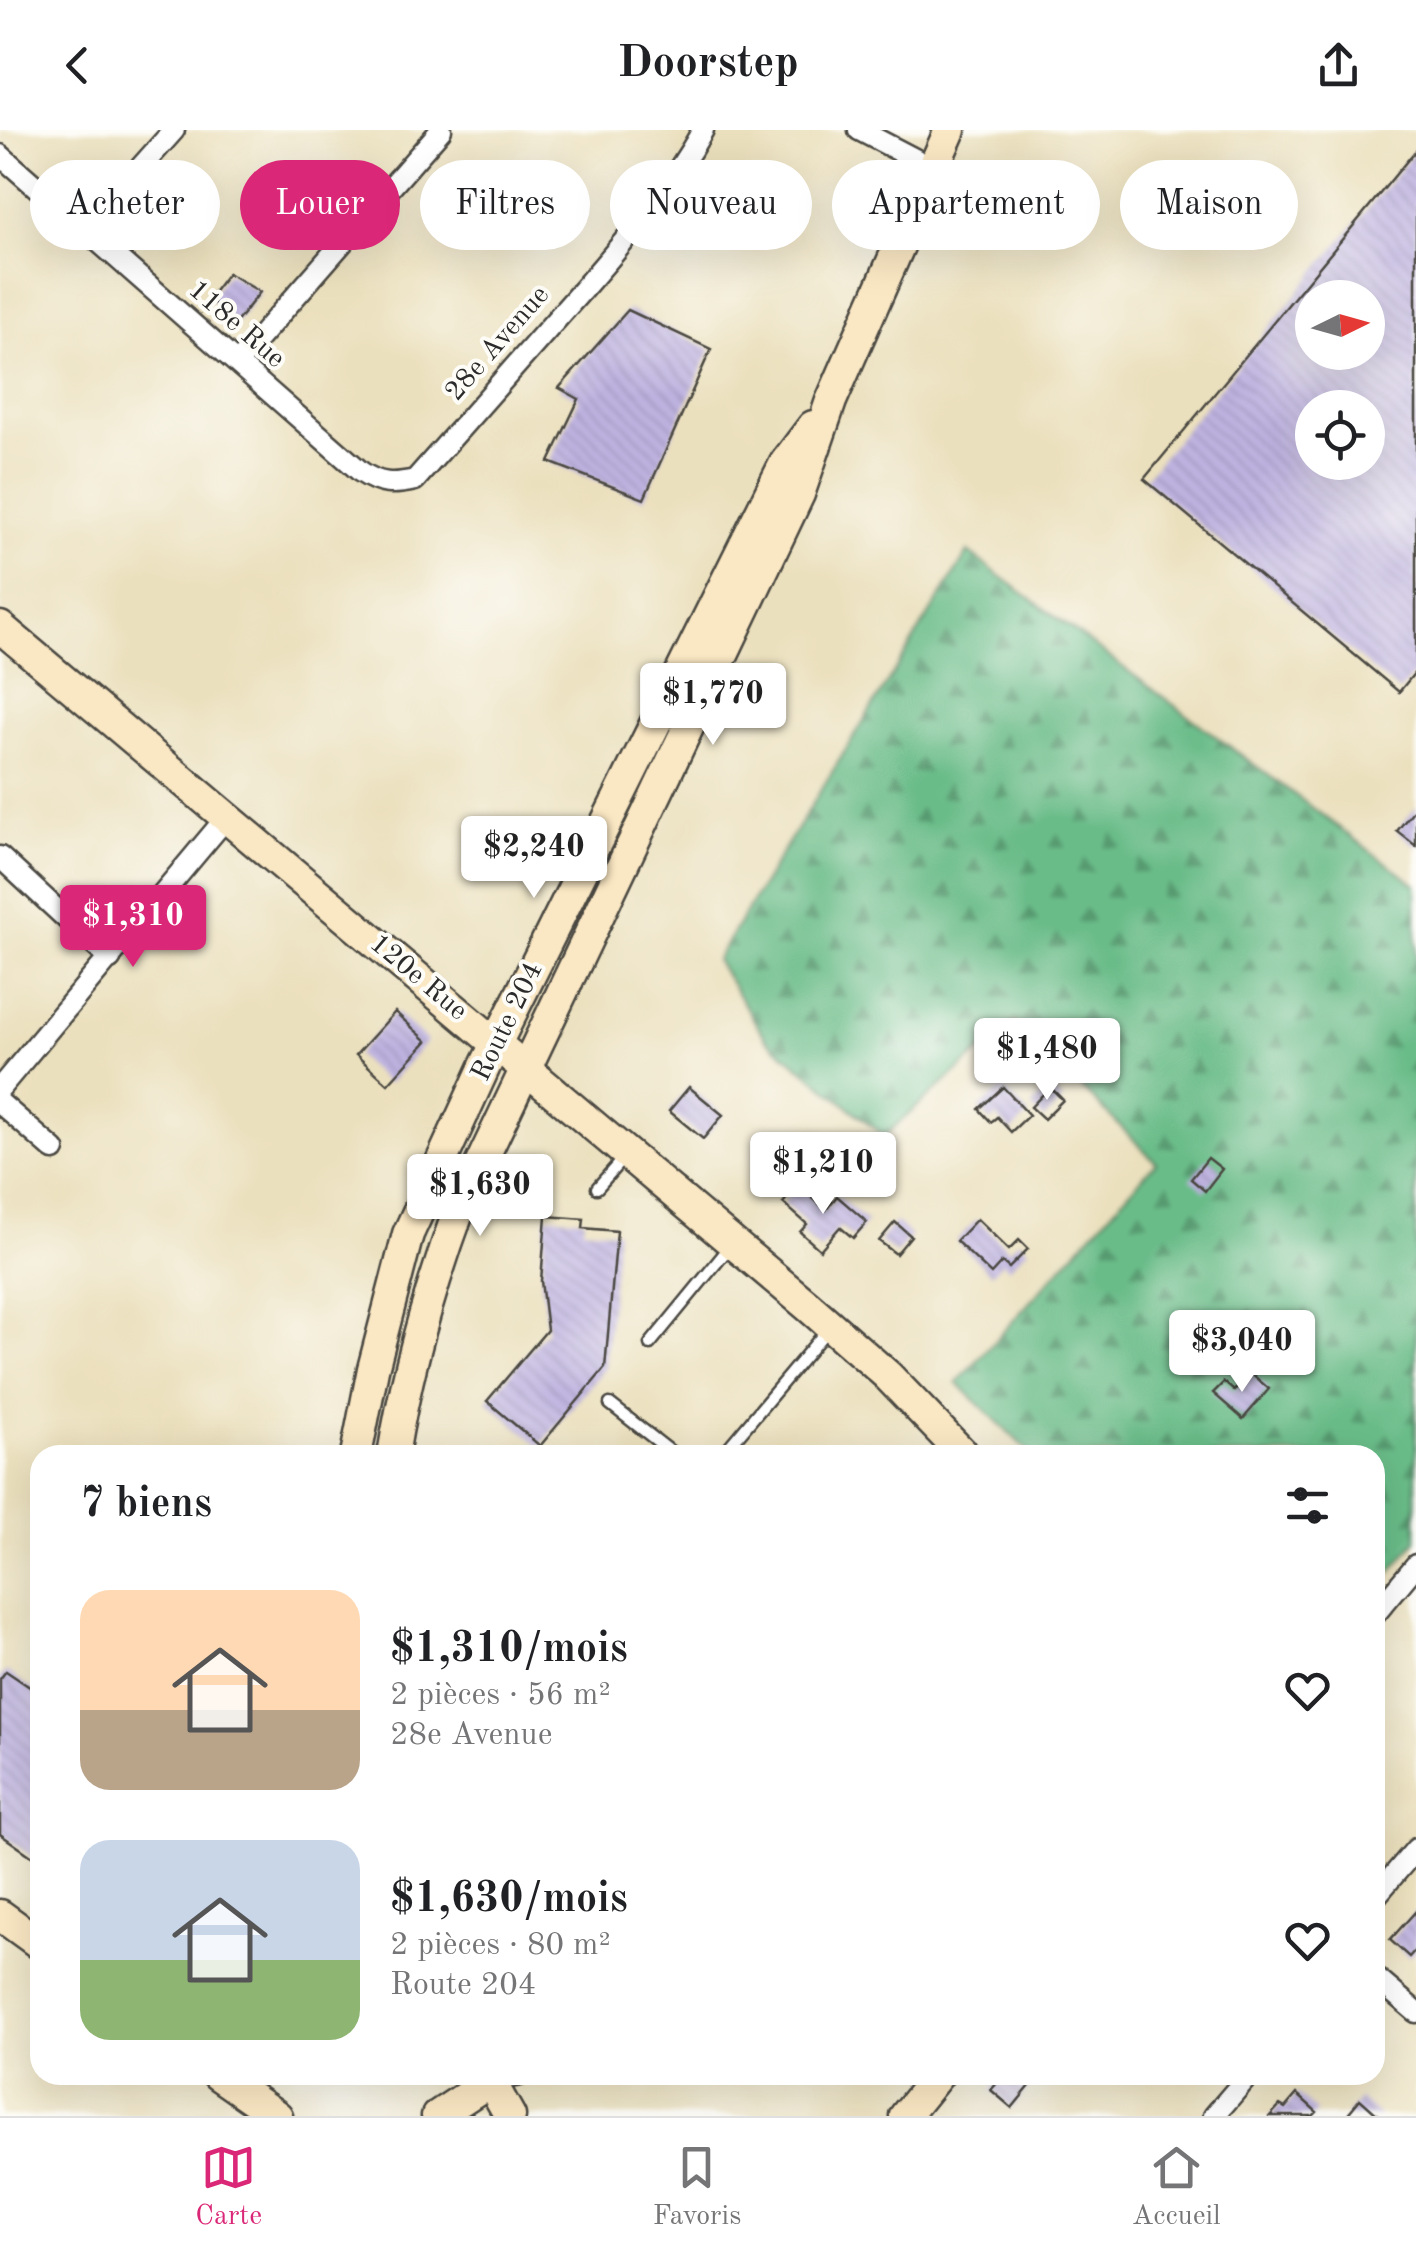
<!DOCTYPE html>
<html lang="fr">
<head>
<meta charset="utf-8">
<style>
	:root { --surface:#fff; --page:#f2f2f2; --text:#202124; --muted:#757577; --line:#e0e0e0; --accent:#db2777 }
	body { margin:0; font-family:"Old Standard TT",serif; background:var(--page); color:var(--text); height:100vh; display:flex; flex-direction:column; font-size:38px; white-space:nowrap }
	* { box-sizing:border-box; margin:0 }
	p { font-size:32px; color:var(--muted) }
	.icon { flex:none; width:55px; height:55px; fill:none; stroke:currentColor; stroke-width:2; stroke-linecap:round; stroke-linejoin:round }
	.map { position:relative; flex:1; overflow:hidden }
	.drawer { position:absolute; left:30px; top:1315px; width:1355px; height:640px; display:flex; flex-direction:column; background:var(--surface); border-radius:30px; box-shadow:0 10px 40px #0002 }
	.drawer>* { flex:none }
	.guide { position:absolute; left:30px; top:30px; width:1358px; height:90px; display:flex; gap:20px }
	.needle { width:65px; rotate:85deg }
	.controls { position:absolute; left:1295px; top:150px; display:grid; gap:20px }
	.controls a { display:grid; place-items:center; width:90px; height:90px; border-radius:50%; background:var(--surface); box-shadow:0 10px 40px #0002; font-size:50px }
	.price { position:absolute; translate:-50% -85px; padding:0 22px; border-radius:10px; background:#fff; color:#222; font-size:32px; line-height:65px; filter:drop-shadow(0 2px 5px #0008) }
	.price::after { content:''; position:absolute; left:50%; top:60px; width:30px; height:22px; margin-left:-15px; background:inherit; clip-path:polygon(0 0,100% 0,50% 100%) }
	.price.active { background:var(--accent); color:#fff }
	ul { padding:0; list-style:none }
	li { display:flex; align-items:center; gap:30px; height:250px; padding:0 50px }
	li span { display:grid; place-items:center; flex:none; width:280px; height:200px; border-radius:30px; color:#555 }
	li>.icon { margin-inline-start:auto }
	span .icon { width:120px; height:120px; fill:#fffc; stroke-width:1 }
	li b { font-size:42px }
	h2 { display:flex; justify-content:space-between; align-items:center; height:120px; padding:0 50px; font-size:42px }
	.chip { padding:0 35px; border-radius:45px; background:var(--surface); box-shadow:0 10px 40px #0002; font-size:35px; line-height:90px }
	.chip.active { background:var(--accent); color:#fff }
	header { display:flex; justify-content:space-between; align-items:center; height:130px; padding:0 50px; background:var(--surface); font-size:45px; font-weight:800 }
	.menu { display:flex; justify-content:space-around; align-items:center; height:140px; border-top:2px solid var(--line); background:var(--surface); font-size:28px; color:var(--muted) }
	.menu a { display:grid; justify-items:center; gap:5px }
	.menu .active { color:var(--accent) }
	.map>svg:first-child { display:block }
</style>
</head>
<body>
<header><svg class="icon" aria-label="back" viewBox="0 0 24 24"><path d="M15 5l-7 7 7 7"/></svg>Doorstep<svg class="icon" aria-label="share" viewBox="0 0 24 24"><path d="M12 15V3M7 8l5-5 5 5M5 13v7h14v-7"/></svg></header>
<div class="map">
<svg width="1416" height="1986" viewBox="0 0 1416 1986">
	<defs>
		<pattern id="forest-firs" width="22" height="20" patternUnits="userSpaceOnUse" patternTransform="scale(2.5)"><rect width="22" height="20" fill="#69bc88"/><path d="M5 1l3.5 6h-7zM16 11l3.5 6h-7z" fill="#57996f"/></pattern>
		<pattern id="building-back-hatch" width="6" height="6" patternUnits="userSpaceOnUse" patternTransform="scale(2.5)"><rect width="6" height="6" fill="#beb2e0"/><path d="M-1 5l2 2M0 0l6 6M5-1l2 2" fill="none" stroke="#a399c0"/></pattern>
	</defs>
	<rect width="100%" height="100%" fill="#fdfcf7"/>
	<filter id="ink" filterUnits="userSpaceOnUse"><feTurbulence type="fractalNoise" baseFrequency=".01" numOctaves="2"/><feDisplacementMap in="SourceGraphic" scale="20" xChannelSelector="R" yChannelSelector="G"/><feConvolveMatrix kernelMatrix="1 2 1 2 8 2 1 2 1" color-interpolation-filters="sRGB"/></filter>
	<filter id="wash" filterUnits="userSpaceOnUse"><feTurbulence type="fractalNoise" baseFrequency=".0048" numOctaves="4" result="noise"/><feDisplacementMap in="SourceGraphic" scale="40" xChannelSelector="R" yChannelSelector="G"/><feGaussianBlur stdDeviation="2.25" result="paint"/><feColorMatrix in="noise" values="0 0 0 0 0 0 0 0 0 0 0 0 0 0 0 0 0 1.4 0 .05"/><feComposite in="paint" operator="in"/></filter>
	<g filter="url(#wash)">
		<rect width="100%" height="100%" fill="#ebe0bd"/>
		<path fill="url(#forest-firs)" stroke="#4a745a" stroke-width="2.5" d="M 968,422 L 1416,755 L 1416,1411 L 1375,1461 L 1375,1325 L 1032,1325 L 957,1253 L 1156,1032 L 1015,891 L 884,1006 L 766,909 L 716,830 Z"/>
		<g id="blocks">
			<path fill="url(#building-back-hatch)" fill-rule="evenodd" d="M 1416,20 L 1416,541 L 1399,562 L 1144,349 ZM 1312,168 L 1368,168 L 1368,222 L 1312,222 ZM 1312,278 L 1368,278 L 1368,332 L 1312,332 Z
				M 228,143 L 260,162 L 235,194 L 209,168 Z
				M 628,180 L 711,219 L 644,369 L 549,332 L 579,269 L 559,258 Z
				M 1416,677 L 1416,716 L 1397,701 Z
				M 395,882 L 427,911 L 388,954 L 356,925 Z
				M 689,957 L 723,985 L 703,1009 L 669,981 Z
				M 1003,957 L 1029,985 L 1011,1002 L 997,987 L 991,992 L 979,979 Z
				M 1050,957 L 1063,970 L 1044,989 L 1031,977 Z
				M 1208,1028 L 1222,1039 L 1205,1061 L 1191,1049 Z
				M 798,1055 L 826,1080 L 837,1066 L 867,1092 L 853,1108 L 840,1097 L 820,1120 L 800,1102 L 807,1094 L 783,1073 Z
				M 546,1086 L 584,1089 L 583,1098 L 617,1101 L 605,1238 L 540,1316 L 487,1271 L 547,1200 L 541,1151 Z
				M 977,1089 L 1009,1120 L 1019,1110 L 1028,1119 L 1009,1138 L 1002,1132 L 991,1144 L 956,1111 Z
				M 895,1092 L 911,1106 L 896,1124 L 879,1111 Z
				M 1249,1242 L 1269,1259 L 1243,1289 L 1213,1263 L 1224,1252 L 1234,1261 Z
				M 6,1541 L 40,1564 L 40,1732 L 0,1704 L 0,1549 Z
				M 1416,1781 L 1416,1819 L 1409,1827 L 1390,1810 Z
				M 1004,1945 L 1039,1945 L 1012,1978 L 991,1960 Z
				M 1297,1964 L 1317,1982 L 1313,1986 L 1270,1986 L 1280,1975 L 1285,1978 Z
				M 1360,1969 L 1379,1986 L 1346,1986 Z"/>
		</g>
	</g>
	<g filter="url(#ink)">
		<use href="#blocks" fill-opacity="0" stroke="#484641" stroke-width="2.5"/>
		<g fill="none" stroke-linecap="round" stroke-linejoin="round">
			<defs>
				<path id="lane" d="M 597,1058 L 626,1025
					M 650,1214 L 732,1114
					M 610,1274 L 675,1325
					M 722,1325 L 827,1200"/>
				<path id="street" d="M 859,0 L 932,38
					M 0,25 L 361,342 C 380,355 393,355 415,350 C 469,288 524,227 578,165 C 624,112 669,61 703,0
					M 84,101 L 174,0
					M 238,232 L 441,0
					M 0,727 L 110,829
					M 0,958 L 226,688
					M 0,973 L 54,1020
					M 1375,1484 L 1416,1435
					M 1375,1767 L 1416,1719
					M 1375,1847 L 1416,1882
					M 490,1951 L 520,1945
					M 1214,1986 L 1249,1945"/>
				<path id="secondary" d="M 0,497 L 808,1176 L 887,1245 L 964,1325
					M 356,1325 L 373,1239 L 408,1104 L 486,934 L 785,333 L 813,296
					M 393,1325 C 407,1240 430,1158 460,1077 L 799,364 L 831,271 L 950,0
					M 0,1785 L 40,1814
					M 218,1945 L 277,1986
					M 487,1945 L 510,1986
					M 437,1986 L 490,1951
					M 905,1986 L 938,1945"/>
			</defs>
			<use href="#lane" stroke="#484641" stroke-width="15"/>
			<use href="#street" stroke="#484641" stroke-width="25"/>
			<use href="#secondary" stroke="#484641" stroke-width="35"/>
			<use href="#lane" stroke="#fff" stroke-width="10"/>
			<use href="#street" stroke="#fff" stroke-width="20"/>
			<use href="#secondary" stroke="#fae7c3" stroke-width="30"/>
		</g>
	</g>
	<g text-anchor="middle" dominant-baseline="central" stroke-width="8" stroke-linejoin="round" paint-order="stroke">
		<g font-size="28" fill="#2b2b2b" stroke="#fdfcf7">
			<text transform="translate(236 195) rotate(41)">118e Rue</text>
			<text transform="translate(498 214) rotate(-49)">28e Avenue</text>
			<text transform="translate(418 848) rotate(40)">120e Rue</text>
			<text transform="translate(508 892) rotate(-64)">Route 204</text>
		</g>
	</g>
</svg>
<div class="controls">
<a><svg class="needle" viewBox="-14 -14 28 28"><path d="M0-13l5 13h-10z" fill="#e53935"/><path d="M0 13l5-13h-10z" fill="#757577"/></svg></a>
<a><svg class="icon" aria-label="locate" viewBox="0 0 24 24"><circle cx="12" cy="12" r="6"/><path d="M12 2v4M12 18v4M2 12h4M18 12h4"/></svg></a>
</div>
<b class="price" style="left:713px;top:618px">$1,770</b>
<b class="price" style="left:534px;top:771px">$2,240</b>
<b class="price active" style="left:133px;top:840px">$1,310</b>
<b class="price" style="left:1047px;top:973px">$1,480</b>
<b class="price" style="left:823px;top:1087px">$1,210</b>
<b class="price" style="left:480px;top:1109px">$1,630</b>
<b class="price" style="left:1242px;top:1265px">$3,040</b>
<div class="guide">
<a class="chip">Acheter</a>
<a class="chip active">Louer</a>
<a class="chip">Filtres</a>
<a class="chip">Nouveau</a>
<a class="chip">Appartement</a>
<a class="chip">Maison</a>
</div>
<section class="drawer">
<h2>7 biens<svg class="icon" aria-label="filters" viewBox="0 0 24 24"><path d="M4 7h16M4 17h16"/><circle cx="9" cy="7" r="2"/><circle cx="15" cy="17" r="2"/></svg></h2>
<ul>
<li><span style="background:linear-gradient(#ffd9b3 60%,#b9a48a 0)"><svg class="icon" aria-label="home" viewBox="0 0 24 24"><path d="M3 11l9-7 9 7M6 9v11h12V9"/></svg></span><div><b>$1,310/mois</b><p>2 pièces · 56 m²</p><p>28e Avenue</p></div><svg class="icon" aria-label="heart" viewBox="0 0 24 24"><path d="M12 20l-8-8c-3-5 5-10 8-4 3-6 11-1 8 4z"/></svg></li>
<li><span style="background:linear-gradient(#c9d6e8 60%,#8fb573 0)"><svg class="icon" aria-label="home" viewBox="0 0 24 24"><path d="M3 11l9-7 9 7M6 9v11h12V9"/></svg></span><div><b>$1,630/mois</b><p>2 pièces · 80 m²</p><p>Route 204</p></div><svg class="icon" aria-label="heart" viewBox="0 0 24 24"><path d="M12 20l-8-8c-3-5 5-10 8-4 3-6 11-1 8 4z"/></svg></li>
</ul>
</section>
</div>
<nav class="menu">
<a class="active"><svg class="icon" aria-label="map" viewBox="0 0 24 24"><path d="M3 6l6-2 6 2 6-2v14l-6 2-6-2-6 2zM9 4v14M15 6v14"/></svg>Carte</a>
<a><svg class="icon" aria-label="saved" viewBox="0 0 24 24"><path d="M7 4h10v16l-5-4-5 4z"/></svg>Favoris</a>
<a><svg class="icon" aria-label="home" viewBox="0 0 24 24"><path d="M3 11l9-7 9 7M6 9v11h12V9"/></svg>Accueil</a>
</nav>
</body>
</html>
